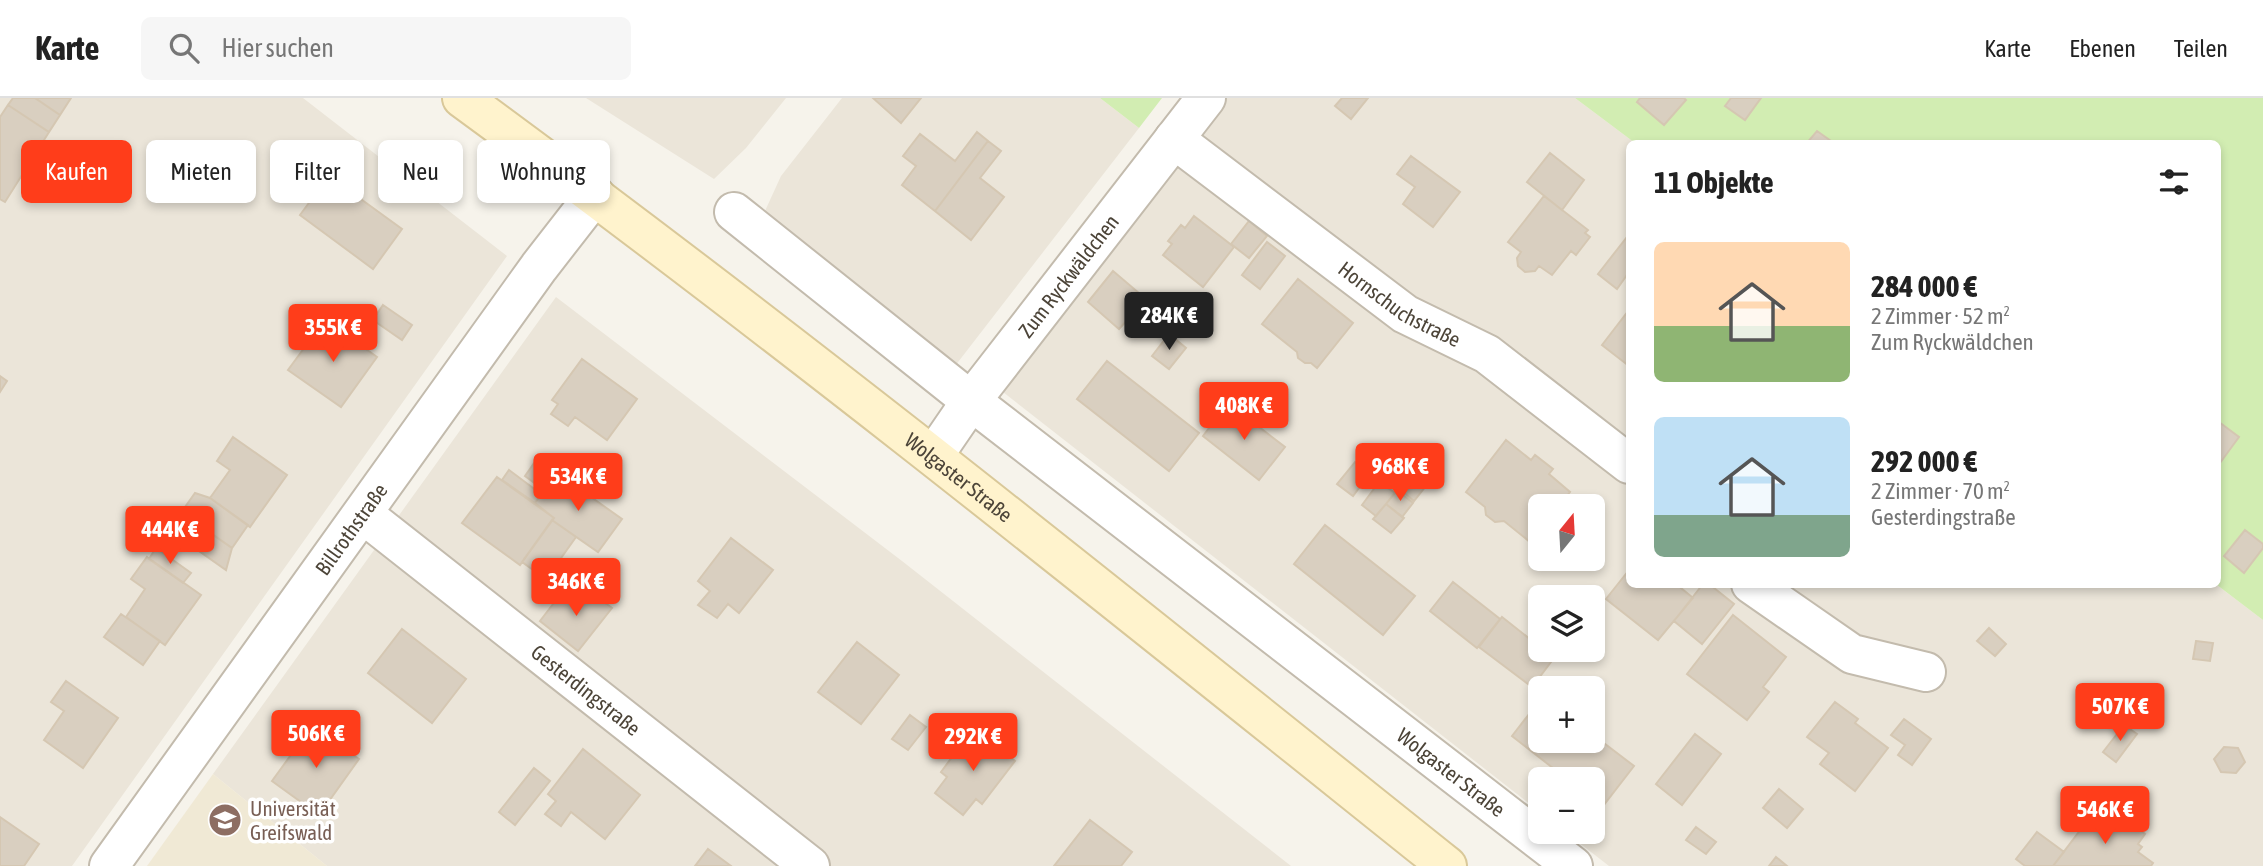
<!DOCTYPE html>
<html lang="de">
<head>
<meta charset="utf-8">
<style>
	:root { --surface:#fff; --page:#f6f6f6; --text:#222; --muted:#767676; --line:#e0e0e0; --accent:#ff3d1a }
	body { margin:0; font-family:"Asap Condensed",sans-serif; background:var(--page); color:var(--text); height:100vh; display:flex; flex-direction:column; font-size:26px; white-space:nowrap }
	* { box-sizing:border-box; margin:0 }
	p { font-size:23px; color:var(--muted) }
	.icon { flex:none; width:38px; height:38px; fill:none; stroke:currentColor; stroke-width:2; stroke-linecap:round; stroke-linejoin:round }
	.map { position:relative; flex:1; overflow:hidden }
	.sheet { position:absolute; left:1626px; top:42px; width:595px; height:448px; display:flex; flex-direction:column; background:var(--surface); border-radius:10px; box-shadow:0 4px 10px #0003 }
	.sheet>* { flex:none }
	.top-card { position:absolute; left:21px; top:42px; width:665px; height:63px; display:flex; gap:14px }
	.needle { width:46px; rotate:18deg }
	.controls { position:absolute; left:1528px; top:396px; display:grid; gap:14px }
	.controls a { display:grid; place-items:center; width:77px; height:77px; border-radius:10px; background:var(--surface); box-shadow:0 4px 10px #0003; font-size:35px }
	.price { position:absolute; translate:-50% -60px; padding:0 16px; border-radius:7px; background:var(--accent); color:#fff; font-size:23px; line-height:46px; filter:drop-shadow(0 2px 4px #0008) }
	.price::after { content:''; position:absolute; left:50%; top:42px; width:21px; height:16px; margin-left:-10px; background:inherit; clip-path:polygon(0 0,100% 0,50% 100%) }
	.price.current { background:#222; color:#fff }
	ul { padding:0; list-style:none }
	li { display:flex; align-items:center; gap:21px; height:175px; padding:0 28px }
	li span { display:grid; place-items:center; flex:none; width:196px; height:140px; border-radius:10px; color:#555 }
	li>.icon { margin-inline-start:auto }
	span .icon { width:84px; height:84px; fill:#fffc; stroke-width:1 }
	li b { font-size:30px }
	h2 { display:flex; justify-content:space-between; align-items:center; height:84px; padding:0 28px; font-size:30px }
	.tag { padding:0 24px; border-radius:10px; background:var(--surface); box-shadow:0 4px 10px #0003; font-size:24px; line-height:63px }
	.tag.current { background:var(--accent); color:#fff }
	header { display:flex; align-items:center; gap:42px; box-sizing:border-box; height:98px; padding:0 35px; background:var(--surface); border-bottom:2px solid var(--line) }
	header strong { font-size:33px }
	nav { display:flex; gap:38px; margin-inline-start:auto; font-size:24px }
	.search { width:490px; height:63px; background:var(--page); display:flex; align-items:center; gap:18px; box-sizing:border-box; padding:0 24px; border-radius:10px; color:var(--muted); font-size:26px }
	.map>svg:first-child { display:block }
</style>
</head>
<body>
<header>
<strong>Karte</strong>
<div class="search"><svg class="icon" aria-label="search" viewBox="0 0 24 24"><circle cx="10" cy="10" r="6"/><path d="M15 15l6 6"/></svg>Hier suchen</div>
<nav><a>Karte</a><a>Ebenen</a><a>Teilen</a></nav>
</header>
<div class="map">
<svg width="2263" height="768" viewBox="0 0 2263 768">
	<rect width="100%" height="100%" fill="#f6f3eb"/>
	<path fill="#ebe5d9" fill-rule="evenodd" d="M 0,0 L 303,0 L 507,158 L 72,768 L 0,768 Z
		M 586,0 L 786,0 L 746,50 L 714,81 Z
		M 842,0 L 1100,0 L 1139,30 L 955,268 L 765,113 L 781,78 Z
		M 1224,0 L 1575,0 L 1635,45 L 1629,46 L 1629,486 L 2217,487 L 2263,522 L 2263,768 L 1609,768 L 1564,733 L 1592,733 L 1592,681 L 1540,681 L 1540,714 L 1003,294 ZM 1540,408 L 1592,408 L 1592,460 L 1540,460 ZM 1540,499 L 1592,499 L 1592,551 L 1540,551 ZM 1540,590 L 1592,590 L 1592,642 L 1540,642 Z
		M 556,199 L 902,463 L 1291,768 L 327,768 L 213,676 Z"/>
	<path fill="#f0e9d5" d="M 213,676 L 327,768 L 147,768 Z"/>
	<path fill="#d2edb2" d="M 1100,0 L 1162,0 L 1139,30 Z
		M 1575,0 L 2263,0 L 2263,522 L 2217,487 L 2217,46 L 1635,45 Z"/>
	<path fill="#d9cfc0" stroke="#d5c7b2" stroke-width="2" d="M 13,0 L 35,0 L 60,17 L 49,34 L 8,7 Z
		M 35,0 L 71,0 L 60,17 Z
		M 873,0 L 921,0 L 901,25 Z
		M 1342,0 L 1368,0 L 1351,21 L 1335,8 Z
		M 1640,0 L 1684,0 L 1686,2 L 1664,27 L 1637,4 Z
		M 1731,0 L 1761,0 L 1745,22 L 1725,8 Z
		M 8,7 L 49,34 L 5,104 L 0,101 L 0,19 Z
		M 1817,33 L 1831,43 L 1829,46 L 1806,46 Z
		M 977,34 L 988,43 L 935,113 L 902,87 L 916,68 L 903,58 L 920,36 L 955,63 Z
		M 988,43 L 1001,53 L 980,80 L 1004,99 L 971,142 L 935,113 Z
		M 1550,55 L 1584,82 L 1562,112 L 1527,84 Z
		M 1411,58 L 1460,94 L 1433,129 L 1403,106 L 1415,89 L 1397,76 Z
		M 329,78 L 402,131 L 373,171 L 300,117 Z
		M 1544,98 L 1588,132 L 1585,135 L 1590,139 L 1576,157 L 1571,153 L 1552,177 L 1539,168 L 1535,173 L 1525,174 L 1518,168 L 1517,160 L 1521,154 L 1508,144 Z
		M 1194,118 L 1234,149 L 1203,189 L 1163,157 L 1172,146 L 1168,143 L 1181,127 L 1185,130 Z
		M 1249,123 L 1267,138 L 1249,160 L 1231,146 Z
		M 1627,139 L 1629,141 L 1629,174 L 1617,191 L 1598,176 Z
		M 1267,144 L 1285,158 L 1260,191 L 1242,177 Z
		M 1113,173 L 1146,201 L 1119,231 L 1088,204 Z
		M 1298,181 L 1353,225 L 1317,270 L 1311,265 L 1305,265 L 1298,260 L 1297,254 L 1262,226 Z
		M 383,207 L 412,227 L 402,242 L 373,222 Z
		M 1629,212 L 1629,268 L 1602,247 Z
		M 325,222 L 377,259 L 341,309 L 288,272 Z
		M 1169,236 L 1186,250 L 1169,271 L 1152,258 Z
		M 582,261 L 637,301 L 607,342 L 575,319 L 568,328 L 551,316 L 558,306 L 552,302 Z
		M 1107,263 L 1199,335 L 1169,373 L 1077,301 Z
		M 0,278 L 7,283 L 0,294 Z
		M 1228,305 L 1285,349 L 1259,382 L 1203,338 Z
		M 2219,324 L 2239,339 L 2220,365 L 2217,363 Z
		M 233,339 L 287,377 L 250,429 L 210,400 L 230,372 L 217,363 Z
		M 1506,342 L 1531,362 L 1535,357 L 1553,371 L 1549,376 L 1570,394 L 1559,408 L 1540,408 L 1540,432 L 1530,444 L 1504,423 L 1495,424 L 1486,417 L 1485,409 L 1466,394 Z
		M 539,358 L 558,372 L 544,392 L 525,378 Z
		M 1355,364 L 1370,375 L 1353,398 L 1337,386 Z
		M 1402,368 L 1426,388 L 1414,403 L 1390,383 Z
		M 509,372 L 541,396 L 535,405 L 502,382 Z
		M 557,375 L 622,421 L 598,454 L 552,422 L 554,420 L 535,405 Z
		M 497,379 L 554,420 L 520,467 L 462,425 Z
		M 1379,384 L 1395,395 L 1376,418 L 1362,407 Z
		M 1397,392 L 1413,405 L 1402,419 L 1386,406 Z
		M 195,395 L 210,400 L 248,427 L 232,450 L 209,434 L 206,439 L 178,419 Z
		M 1386,406 L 1404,420 L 1391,435 L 1373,421 Z
		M 552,422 L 576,439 L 546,481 L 522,464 Z
		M 1325,427 L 1415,498 L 1383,537 L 1294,466 Z
		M 191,429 L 206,439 L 209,434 L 232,450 L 226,472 L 182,441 Z
		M 2245,432 L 2263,446 L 2263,450 L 2244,475 L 2224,458 Z
		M 731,440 L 773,472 L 739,515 L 728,506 L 717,520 L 698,507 L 710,493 L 698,483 Z
		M 156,450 L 191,475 L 183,485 L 149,461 Z
		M 147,459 L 201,497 L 165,547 L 126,519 L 145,491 L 131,481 Z
		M 1629,472 L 1629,486 L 1676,486 L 1693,500 L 1658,542 L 1606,501 Z
		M 1453,484 L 1500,521 L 1477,550 L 1430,513 Z
		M 1703,486 L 1709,486 L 1734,506 L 1702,546 L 1674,523 Z
		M 564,492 L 581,505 L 590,494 L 612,510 L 578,553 L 540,523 Z
		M 121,516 L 160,543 L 143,567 L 104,539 Z
		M 1733,517 L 1786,559 L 1763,589 L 1769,594 L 1747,622 L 1687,576 Z
		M 1502,519 L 1540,549 L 1540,551 L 1554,560 L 1532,589 L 1479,549 Z
		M 1989,530 L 2006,546 L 1995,558 L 1977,543 Z
		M 402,531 L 466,581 L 432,625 L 368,575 Z
		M 2196,543 L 2213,545 L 2210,563 L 2193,561 Z
		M 857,544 L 899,577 L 861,626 L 818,594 Z
		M 66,583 L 118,620 L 83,670 L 44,642 L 64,613 L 51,604 Z
		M 1540,602 L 1540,642 L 1592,642 L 1592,636 L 1634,668 L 1603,708 L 1592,700 L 1592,681 L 1567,681 L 1512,638 Z
		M 1835,604 L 1858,621 L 1855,625 L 1888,650 L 1855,693 L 1820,666 L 1829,655 L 1807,639 Z
		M 910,617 L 926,629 L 908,652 L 892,641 Z
		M 1904,621 L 1931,641 L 1912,667 L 1898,657 L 1905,647 L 1891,637 Z
		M 2124,627 L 2137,636 L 2116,664 L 2103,654 Z
		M 312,628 L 359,661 L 319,717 L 272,683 Z
		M 973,631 L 1015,663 L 982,706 L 976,701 L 963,717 L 935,695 L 947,679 L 941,674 Z
		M 1695,636 L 1721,656 L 1682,707 L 1656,686 Z
		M 2224,649 L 2238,650 L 2245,664 L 2236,675 L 2221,674 L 2214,661 Z
		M 583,651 L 640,697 L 605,741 L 571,714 L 561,728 L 545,716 L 556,703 L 548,696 Z
		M 534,670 L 550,683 L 515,727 L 499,714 Z
		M 1779,691 L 1803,711 L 1787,730 L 1763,710 Z
		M 2091,718 L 2107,730 L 2110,725 L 2114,728 L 2122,718 L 2145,736 L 2138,746 L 2142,749 L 2138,754 L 2153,765 L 2151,768 L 2053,768 Z
		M 0,719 L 39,746 L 24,768 L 0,768 Z
		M 1090,722 L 1132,754 L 1121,768 L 1054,768 Z
		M 1696,729 L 1716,744 L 1706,756 L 1686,742 Z
		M 2037,734 L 2064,754 L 2053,768 L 2025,768 L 2016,761 Z
		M 708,751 L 731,768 L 695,768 Z
		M 1776,759 L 1787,768 L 1769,768 Z"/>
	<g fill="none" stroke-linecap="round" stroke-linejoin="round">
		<defs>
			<g id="minor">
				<path id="s1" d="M 1174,41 L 1405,216 L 1487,256 L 1629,366"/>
				<path id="s2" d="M 734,114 L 971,303 L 1573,768"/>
				<path id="s3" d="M 934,357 L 971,303 L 1206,0"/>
				<path id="s4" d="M 363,416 L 810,768"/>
				<path d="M 1751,486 L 1852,556 L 1926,574"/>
				<path id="s5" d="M 109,768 L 539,169 L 595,97"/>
			</g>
			<g id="secondary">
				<path id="s6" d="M 462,0 C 798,246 1122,508 1447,768"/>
			</g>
		</defs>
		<use href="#minor" stroke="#c3bbad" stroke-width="42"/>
		<use href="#secondary" stroke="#d9c899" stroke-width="42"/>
		<use href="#minor" stroke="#fff" stroke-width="38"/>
		<use href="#secondary" stroke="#fff3cd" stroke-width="38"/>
	</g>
	<defs>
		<symbol id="university-disc" viewBox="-11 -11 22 22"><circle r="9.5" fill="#8d6e63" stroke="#fff"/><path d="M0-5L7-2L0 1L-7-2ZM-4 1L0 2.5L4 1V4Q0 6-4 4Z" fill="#fff"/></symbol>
	</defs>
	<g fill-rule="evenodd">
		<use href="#university-disc" x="206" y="703" width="38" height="38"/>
	</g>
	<g text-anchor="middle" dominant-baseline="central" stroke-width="7" stroke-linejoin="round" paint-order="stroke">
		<g font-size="21" fill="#4c4438" stroke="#fff">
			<text stroke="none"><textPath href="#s3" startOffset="224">Zum Ryckwäldchen</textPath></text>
			<text stroke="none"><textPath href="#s1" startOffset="280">Hornschuchstraße</textPath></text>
			<text stroke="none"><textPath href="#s6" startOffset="625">Wolgaster Straße</textPath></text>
			<text stroke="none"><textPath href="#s5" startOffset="415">Billrothstraße</textPath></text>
			<text stroke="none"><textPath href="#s4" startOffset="284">Gesterdingstraße</textPath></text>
			<text stroke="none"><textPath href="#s2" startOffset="910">Wolgaster Straße</textPath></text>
		</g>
		<g font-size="21" fill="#785e54" stroke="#fff" text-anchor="start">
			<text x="250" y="710">Universität<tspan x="250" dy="24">Greifswald</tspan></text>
		</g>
	</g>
</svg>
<div class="controls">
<a><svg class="needle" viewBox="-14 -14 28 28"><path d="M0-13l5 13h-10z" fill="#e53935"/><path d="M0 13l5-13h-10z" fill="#767676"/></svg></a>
<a><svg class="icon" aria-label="layers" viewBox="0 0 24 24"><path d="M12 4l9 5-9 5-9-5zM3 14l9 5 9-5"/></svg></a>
<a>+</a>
<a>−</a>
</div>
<b class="price current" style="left:1169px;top:254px">284K €</b>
<b class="price" style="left:333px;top:266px">355K €</b>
<b class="price" style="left:1244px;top:344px">408K €</b>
<b class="price" style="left:1400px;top:405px">968K €</b>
<b class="price" style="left:578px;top:415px">534K €</b>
<b class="price" style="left:170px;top:468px">444K €</b>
<b class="price" style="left:576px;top:520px">346K €</b>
<b class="price" style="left:2120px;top:645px">507K €</b>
<b class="price" style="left:316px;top:672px">506K €</b>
<b class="price" style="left:973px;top:675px">292K €</b>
<b class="price" style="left:2105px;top:748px">546K €</b>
<div class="top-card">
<a class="tag current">Kaufen</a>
<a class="tag">Mieten</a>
<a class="tag">Filter</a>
<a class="tag">Neu</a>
<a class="tag">Wohnung</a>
</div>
<section class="sheet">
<h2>11 Objekte<svg class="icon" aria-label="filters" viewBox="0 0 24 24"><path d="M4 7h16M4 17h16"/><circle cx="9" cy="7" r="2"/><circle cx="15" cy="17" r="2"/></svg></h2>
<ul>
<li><span style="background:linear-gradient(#ffd9b3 60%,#8fb573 0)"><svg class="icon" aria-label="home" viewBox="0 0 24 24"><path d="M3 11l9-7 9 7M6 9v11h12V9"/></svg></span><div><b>284 000 €</b><p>2 Zimmer · 52 m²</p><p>Zum Ryckwäldchen</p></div></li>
<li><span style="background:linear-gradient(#bfe0f5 70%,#7fa58c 0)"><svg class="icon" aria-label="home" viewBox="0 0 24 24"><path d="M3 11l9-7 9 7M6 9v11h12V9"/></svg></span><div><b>292 000 €</b><p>2 Zimmer · 70 m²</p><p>Gesterdingstraße</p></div></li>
</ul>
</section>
</div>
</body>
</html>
